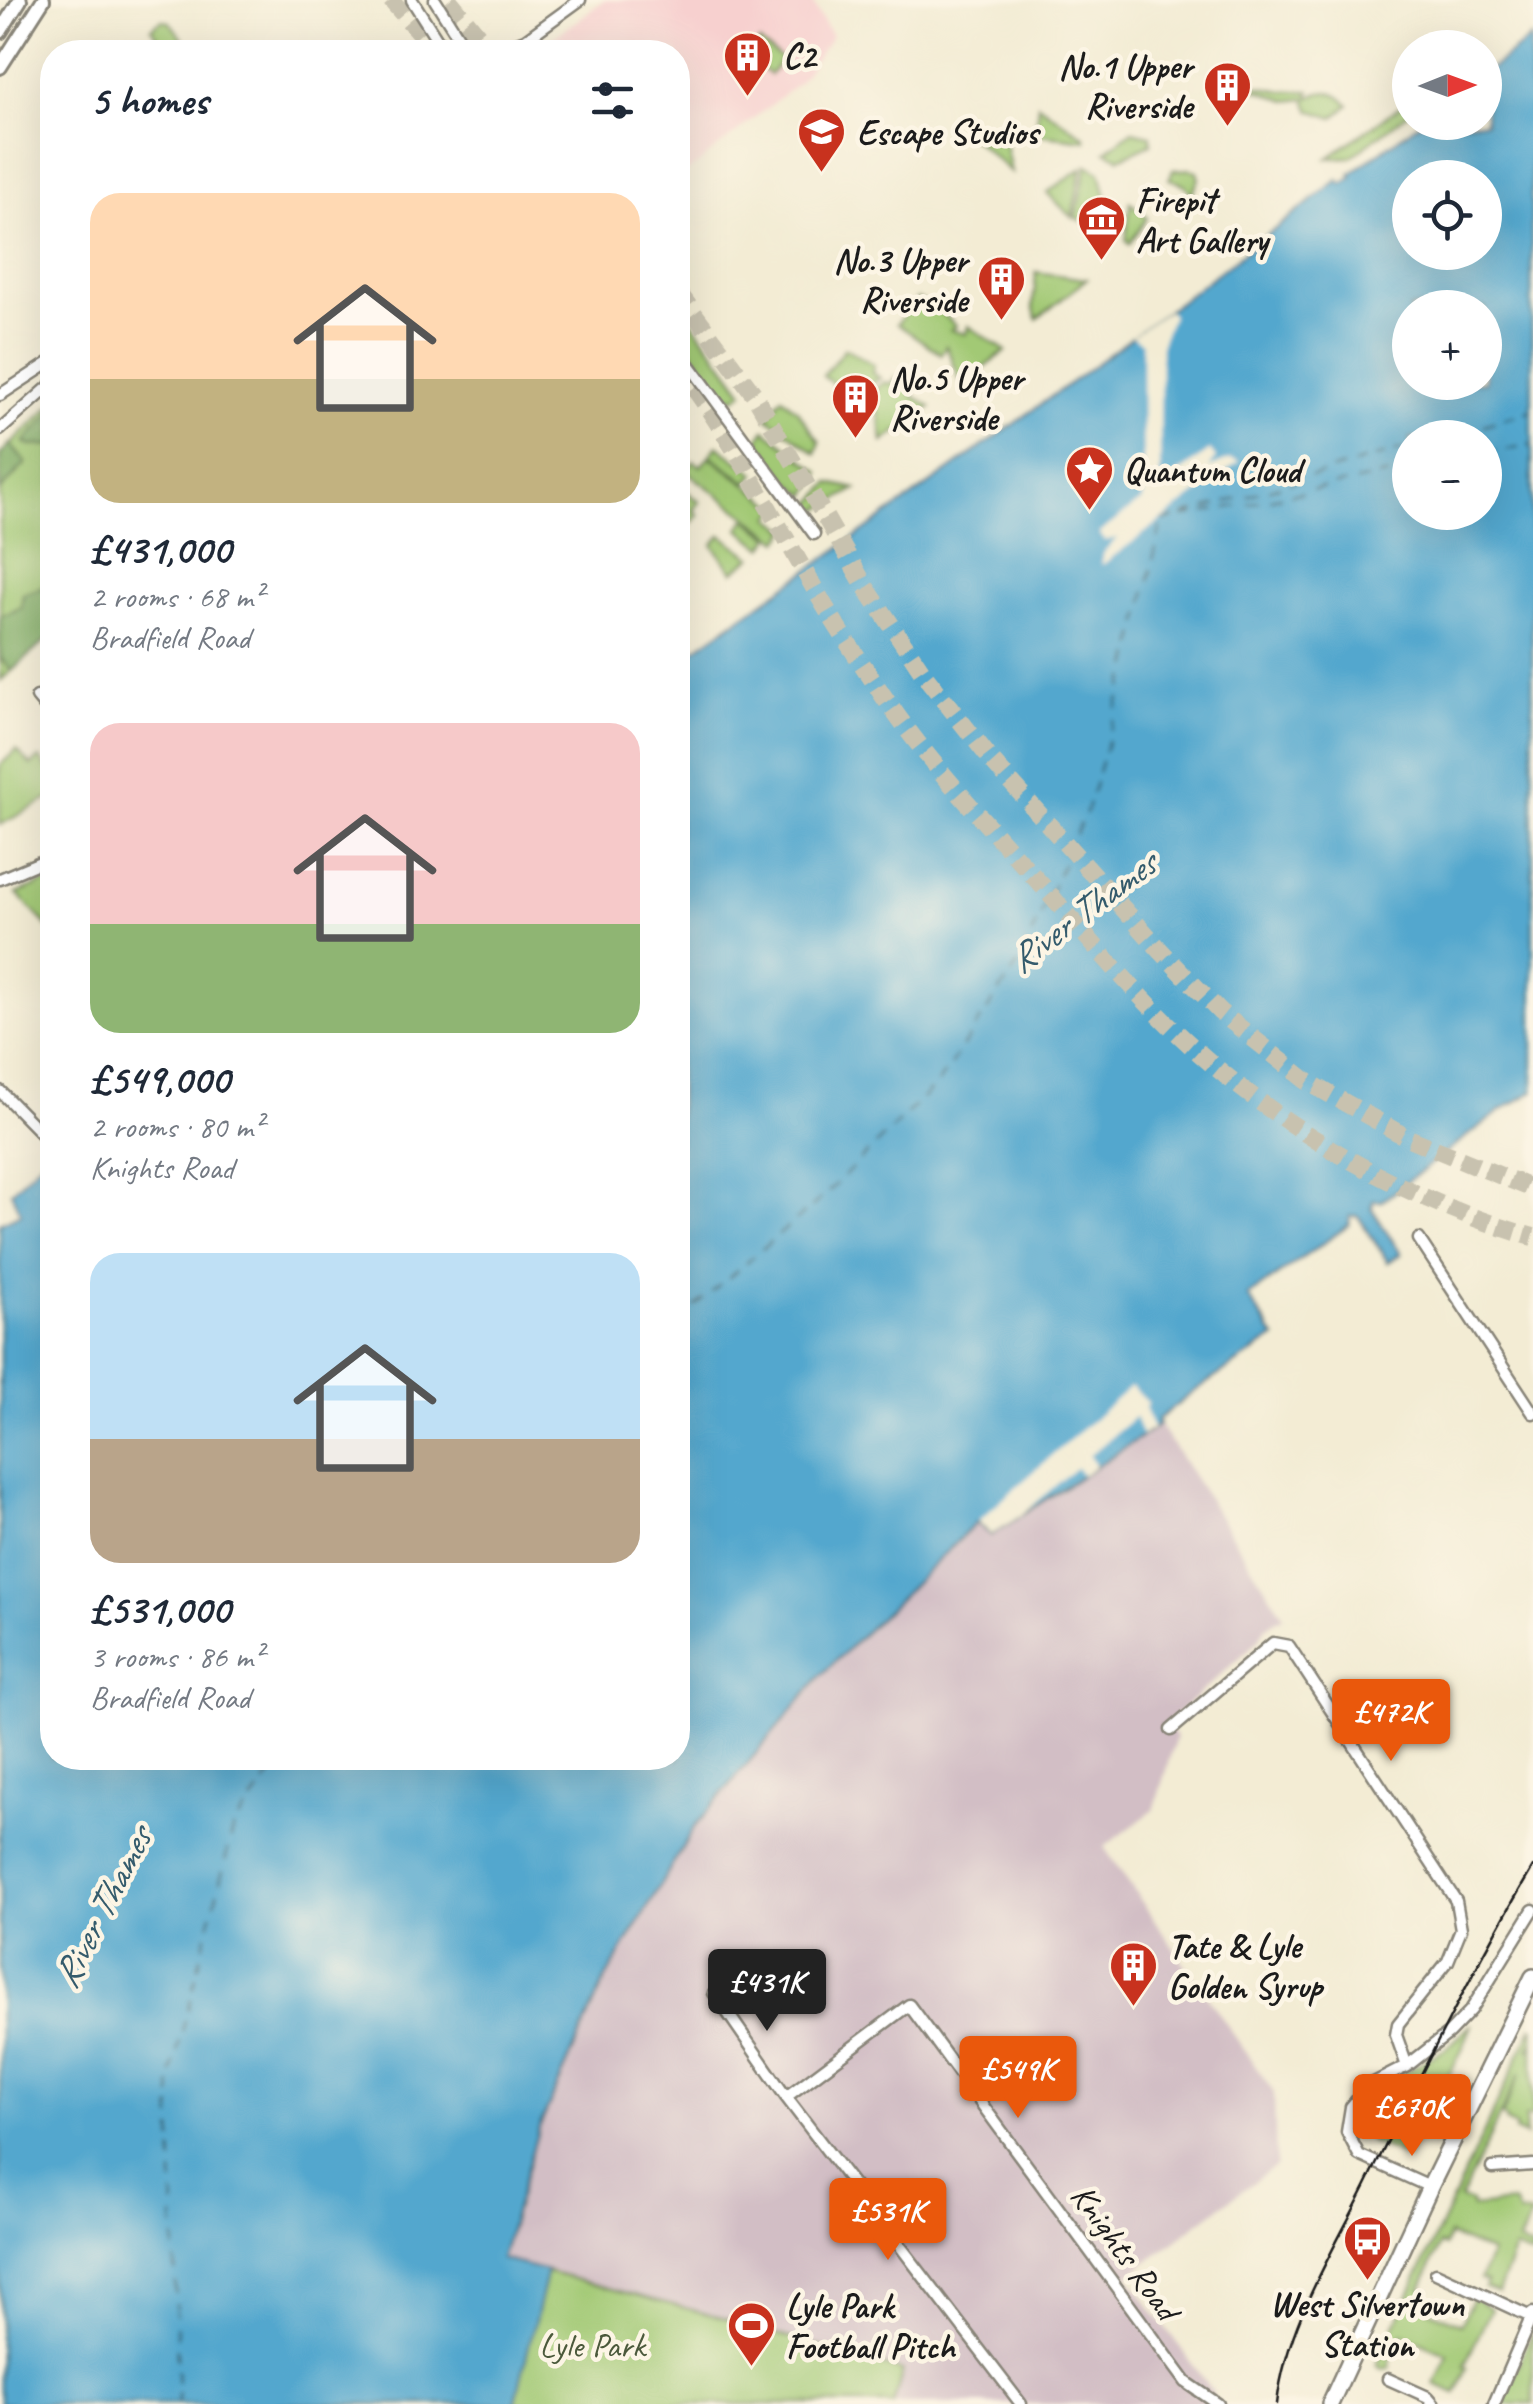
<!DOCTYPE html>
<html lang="en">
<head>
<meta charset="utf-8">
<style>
	:root { --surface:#fff; --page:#f2f2f3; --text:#1f2937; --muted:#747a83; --accent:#ea580c }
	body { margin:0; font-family:Caveat,sans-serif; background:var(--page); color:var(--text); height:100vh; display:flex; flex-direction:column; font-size:38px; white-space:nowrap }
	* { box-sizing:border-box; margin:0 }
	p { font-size:32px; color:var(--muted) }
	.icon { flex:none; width:55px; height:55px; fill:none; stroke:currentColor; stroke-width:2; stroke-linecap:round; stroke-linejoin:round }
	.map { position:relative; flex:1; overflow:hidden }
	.details { position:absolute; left:40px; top:40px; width:650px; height:1730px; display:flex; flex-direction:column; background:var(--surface); border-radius:40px; box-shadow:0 10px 40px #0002 }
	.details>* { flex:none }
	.needle { width:65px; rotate:89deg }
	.buttons { position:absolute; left:1392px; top:30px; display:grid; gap:20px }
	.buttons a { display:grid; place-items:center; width:110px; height:110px; border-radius:50%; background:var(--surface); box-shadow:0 10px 40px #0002; font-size:50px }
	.price { position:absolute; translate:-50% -85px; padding:0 22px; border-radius:10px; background:var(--accent); color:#fff; font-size:32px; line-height:65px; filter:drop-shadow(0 2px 5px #0008) }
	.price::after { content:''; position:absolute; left:50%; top:60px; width:30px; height:22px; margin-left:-15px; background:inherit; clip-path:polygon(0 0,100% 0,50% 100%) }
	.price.selected { background:#222; color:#fff }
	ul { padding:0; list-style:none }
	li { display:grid; align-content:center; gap:20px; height:530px; padding:0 50px }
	li span { display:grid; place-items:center; height:310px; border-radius:30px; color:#555 }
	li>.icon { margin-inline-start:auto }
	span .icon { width:180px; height:180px; fill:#fffc; stroke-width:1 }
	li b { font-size:42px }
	h2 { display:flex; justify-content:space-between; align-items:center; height:120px; padding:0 50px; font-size:42px }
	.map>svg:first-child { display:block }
</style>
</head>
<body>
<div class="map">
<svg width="1533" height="2404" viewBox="0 0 1533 2404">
	<rect width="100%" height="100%" fill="#fcf5e5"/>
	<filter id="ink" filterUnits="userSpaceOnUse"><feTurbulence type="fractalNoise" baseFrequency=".01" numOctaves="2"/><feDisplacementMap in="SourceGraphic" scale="20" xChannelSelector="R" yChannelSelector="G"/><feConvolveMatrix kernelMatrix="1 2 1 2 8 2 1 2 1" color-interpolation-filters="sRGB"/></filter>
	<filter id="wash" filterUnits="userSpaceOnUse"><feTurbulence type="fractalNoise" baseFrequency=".0048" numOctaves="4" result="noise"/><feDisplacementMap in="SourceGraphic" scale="40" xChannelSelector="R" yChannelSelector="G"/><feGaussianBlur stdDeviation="2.25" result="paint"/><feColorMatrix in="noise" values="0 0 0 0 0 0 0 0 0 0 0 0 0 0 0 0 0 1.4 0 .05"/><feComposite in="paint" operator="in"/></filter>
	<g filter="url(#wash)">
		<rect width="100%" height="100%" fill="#f3ecd4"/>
		<path fill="#f7d0cf" d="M 604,0 L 811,0 L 832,36 L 800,81 L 678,180 L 678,52 L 535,52 Z"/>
		<path fill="#d2bec5" d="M 1159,1424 L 1284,1616 L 1265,1627 L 1259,1640 L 1166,1724 L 1176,1737 L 1154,1810 L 1104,1847 L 1274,2093 L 1276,2165 L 1128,2276 L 1214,2394 L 1203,2404 L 893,2404 L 902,2370 L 712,2315 L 501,2260 L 538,2130 L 575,2046 L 605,1980 L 693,1829 L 823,1673 L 978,1521 L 1020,1517 Z"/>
		<path fill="#a2c974" stroke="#5f7248" stroke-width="2.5" d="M 162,20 L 170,22 L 193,52 L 169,52 L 151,28 Z
			M 759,42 L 782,59 L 770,75 L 748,58 Z
			M 1234,81 L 1283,91 L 1310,91 L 1309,98 C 1324,89 1338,90 1349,105 L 1334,118 L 1310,110 L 1306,99 L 1287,101 Z
			M 1410,99 L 1410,112 L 1351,157 L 1328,158 Z
			M 1038,104 L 1085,137 L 1085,140 L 1036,134 Z
			M 1132,131 L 1151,135 L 1151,144 L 1120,158 L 1106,151 Z
			M 971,137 L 1005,143 L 1011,172 Z
			M 1087,165 L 1100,172 L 1113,225 L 1109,230 L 1075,218 Z
			M 1082,168 L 1072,217 L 1047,193 Z
			M 1191,169 L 1197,172 L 1199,179 L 1192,194 L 1184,184 L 1169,179 L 1173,170 Z
			M 1130,202 L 1147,218 L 1129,244 L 1126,241 Z
			M 1036,272 L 1087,279 L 1037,319 L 1033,306 Z
			M 917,299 L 937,308 L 956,326 L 951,330 L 966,334 L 968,326 L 1006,351 L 962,384 L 946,346 L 941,354 L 897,324 Z
			M 678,302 L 744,392 L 734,398 L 724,394 L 678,332 Z
			M 845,348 L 874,365 L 872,373 L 880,378 L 864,388 L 861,406 L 823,376 Z
			M 895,378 L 895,383 L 914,389 L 913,396 L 931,407 L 883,442 L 879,414 L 868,401 L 876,395 L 874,390 L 885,382 L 890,384 Z
			M 782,397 L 797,410 L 820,442 L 816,453 L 767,417 Z
			M 52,405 L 52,635 L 0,681 L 0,455 Z
			M 765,430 L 820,472 L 807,496 L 789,481 L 758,440 Z
			M 717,445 L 755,473 L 748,483 L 710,455 Z
			M 709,456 L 778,508 L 771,518 L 788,530 L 780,541 L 686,471 L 694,461 L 701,466 Z
			M 830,483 L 856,489 L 813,513 L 809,507 Z
			M 678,485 L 700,502 L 694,510 L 699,515 L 693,522 L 678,508 Z
			M 746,519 L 771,537 L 764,548 L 739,529 Z
			M 721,535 L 752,557 L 733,572 L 713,545 Z
			M 17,750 L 31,765 L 40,758 L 52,775 L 52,797 L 0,825 L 0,765 Z
			M 50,880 L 52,923 L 48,927 L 17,894 Z
			M 1533,1092 L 1503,1109 L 1382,1201 L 1373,1201 L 1372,1209 L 1401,1254 L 1388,1262 L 1358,1216 L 1350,1216 L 1349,1225 L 1248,1296 L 1275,1338 L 1199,1388 L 1157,1420 L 1159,1424 L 1153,1429 L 991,1535 L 977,1522 L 823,1673 L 693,1829 L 605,1980 L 538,2130 L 501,2260 L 712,2315 L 903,2371 L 893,2404 L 347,2404 L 678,1758 L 1375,1170 Z
			M 1472,2024 L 1462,2050 L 1406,2157 L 1371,2142 C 1358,2125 1357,2108 1372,2091 L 1447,2048 Z
			M 1533,2026 L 1533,2041 L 1529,2050 L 1533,2045 L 1533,2116 L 1525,2117 L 1526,2136 L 1515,2131 L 1516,2127 L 1506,2122 L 1507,2119 L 1502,2116 L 1520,2073 L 1460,2199 L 1471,2202 L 1472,2207 L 1514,2203 L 1519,2214 L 1532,2215 L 1519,2242 L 1533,2249 L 1533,2256 L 1515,2249 L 1498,2293 L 1485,2288 L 1487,2282 L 1480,2279 L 1491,2253 L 1449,2235 L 1445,2246 L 1440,2244 L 1421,2289 L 1425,2291 L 1419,2305 L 1461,2324 L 1473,2297 L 1491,2309 L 1464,2366 L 1467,2368 L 1456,2393 L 1435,2384 L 1448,2354 L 1403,2334 L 1390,2356 L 1390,2367 L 1381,2368 L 1377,2364 Z
			M 1533,2330 L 1533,2404 L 1502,2404 Z"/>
		<path fill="#81ad66" stroke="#4e6441" stroke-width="2.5" d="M 52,413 L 52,445 L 31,446 L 24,442 Z
			M 10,444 L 26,463 L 0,491 L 0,455 Z
			M 52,577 L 52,635 L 12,671 L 0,657 L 0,616 L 21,608 L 23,594 L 44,587 Z"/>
		<path fill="#52a7ce" stroke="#376275" stroke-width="2.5" fill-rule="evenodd" d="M 1531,38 L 1533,1092 L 1503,1109 L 1382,1201 L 1373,1201 L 1372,1209 L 1401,1254 L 1388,1262 L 1358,1216 L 1350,1216 L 1349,1225 L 1248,1296 L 1275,1338 L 1199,1388 L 1157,1420 L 1159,1424 L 1153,1429 L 991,1535 L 977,1522 L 823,1673 L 693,1829 L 605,1980 L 538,2130 L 501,2259 L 547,2271 L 515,2404 L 0,2404 L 0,1223 L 21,1213 L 11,1192 L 52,1149 L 52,1758 L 678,1758 L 678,661 C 902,506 1124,348 1338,180 L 1342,184 L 1352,177 L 1350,174 L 1419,123 L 1485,122 L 1485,73 ZM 1410,178 L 1485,178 L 1485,252 L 1410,252 ZM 1410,308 L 1485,308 L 1485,382 L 1410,382 ZM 1410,438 L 1485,438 L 1485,512 L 1410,512 Z"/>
		<path fill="#f3ecd4" d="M 1168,310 L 1172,316 L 1161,343 L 1160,487 L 1210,450 L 1216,458 L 1209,468 L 1230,459 L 1239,462 L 1102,565 L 1102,555 L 1117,538 L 1105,541 L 1099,533 L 1143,500 L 1142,343 L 1132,336 Z
			M 1131,1386 L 1148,1404 L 1145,1407 L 1153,1429 L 1142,1435 L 1135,1417 L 1089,1456 L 1096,1466 L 1083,1475 L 1076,1468 L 1019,1517 L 991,1535 L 978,1521 Z"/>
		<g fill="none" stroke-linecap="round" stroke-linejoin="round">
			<path stroke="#345b6c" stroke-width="2.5" stroke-dasharray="12 10" stroke-linecap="butt" d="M 1441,438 L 1533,410
				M 1485,454 L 1533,444
				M 1183,517 L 1410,470
				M 1163,521 L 1410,447
				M 678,1321 L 823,1197 L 938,1083 L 1019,963 L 1088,806 L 1129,668 L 1162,521
				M 178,2404 L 171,2076 L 234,1826 L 284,1758"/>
		</g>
	</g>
	<g filter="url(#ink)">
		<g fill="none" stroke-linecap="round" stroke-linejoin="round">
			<path stroke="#c8c2af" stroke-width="18" stroke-dasharray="18 9" stroke-linecap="butt" d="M 391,0 L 436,52
				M 449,0 L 492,52
				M 678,292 L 754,394 L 865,586 L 926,677 L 992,761 L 1161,951 L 1220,1012 L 1308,1082 L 1406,1137 L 1533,1189
				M 678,366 C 733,438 774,520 820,598 C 839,631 861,662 882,694 C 926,760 984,821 1037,880 C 1077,925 1116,972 1159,1015 C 1261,1118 1394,1197 1533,1237"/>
			<defs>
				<path id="minor" d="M 412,0 L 445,52
					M 435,0 L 468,52
					M 493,52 L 525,40 L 580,0
					M 678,349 L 814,534
					M 0,395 L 52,361
					M 0,430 L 52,384
					M 37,697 L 52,715
					M 0,879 L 52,857
					M 0,1091 L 45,1137
					M 1419,1239 L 1533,1413
					M 1171,1730 L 1273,1643 L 1289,1646 L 1456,1901 L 1461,1929 L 1448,1961 L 1398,2024 L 1396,2035 L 1407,2066
					M 714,1993 L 786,2097 L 1021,2404
					M 786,2097 L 909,2005 L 1186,2382 L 1218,2404
					M 1492,2168 L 1533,2165
					M 1430,2187 L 1359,2155 L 1347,2132 L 1351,2107 L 1368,2086 L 1407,2066 L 1449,2033 L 1471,2010 L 1533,1910
					M 1436,2273 L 1531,2317
					M 1388,2379 L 1428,2397 L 1434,2404
					M 1494,2404 L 1533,2313"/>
				<path id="tertiary" d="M 0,32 L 20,0
					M 0,67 L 43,0"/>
				<path id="primary" d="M 1330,2404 L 1430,2187 L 1533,1977"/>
			</defs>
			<use href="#minor" stroke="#888478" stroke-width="15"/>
			<use href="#tertiary" stroke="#888478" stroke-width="18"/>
			<use href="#primary" stroke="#888478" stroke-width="20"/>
			<use href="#minor" stroke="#fff" stroke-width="10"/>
			<use href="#tertiary" stroke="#fff" stroke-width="12"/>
			<use href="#primary" stroke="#fff" stroke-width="15"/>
			<path stroke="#1c1c1c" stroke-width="2.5" d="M 1277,2404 C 1286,2326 1331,2255 1366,2185 C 1419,2078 1472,1970 1533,1867"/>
		</g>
	</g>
	<defs>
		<symbol id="building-pin" viewBox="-11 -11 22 30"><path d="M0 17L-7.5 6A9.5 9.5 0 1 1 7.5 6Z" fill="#c8321e" stroke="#fcf5e5"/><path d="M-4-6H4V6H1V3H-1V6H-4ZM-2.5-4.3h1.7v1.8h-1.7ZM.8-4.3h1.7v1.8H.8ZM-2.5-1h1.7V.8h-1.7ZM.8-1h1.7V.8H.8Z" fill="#fff"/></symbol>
		<symbol id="university-pin" viewBox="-11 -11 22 30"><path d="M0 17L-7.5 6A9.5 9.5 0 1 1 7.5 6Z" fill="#c8321e" stroke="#fcf5e5"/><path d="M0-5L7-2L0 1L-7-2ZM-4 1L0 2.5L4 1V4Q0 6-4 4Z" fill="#fff"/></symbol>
		<symbol id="museum-pin" viewBox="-11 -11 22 30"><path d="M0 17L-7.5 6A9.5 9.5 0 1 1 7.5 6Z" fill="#c8321e" stroke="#fcf5e5"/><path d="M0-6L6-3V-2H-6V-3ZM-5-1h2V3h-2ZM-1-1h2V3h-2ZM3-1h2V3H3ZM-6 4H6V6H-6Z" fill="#fff"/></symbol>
		<symbol id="sight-pin" viewBox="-11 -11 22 30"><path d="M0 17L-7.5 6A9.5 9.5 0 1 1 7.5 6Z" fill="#c8321e" stroke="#fcf5e5"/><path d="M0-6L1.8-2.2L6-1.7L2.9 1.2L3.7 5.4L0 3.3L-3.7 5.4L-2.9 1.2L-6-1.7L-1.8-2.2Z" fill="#fff"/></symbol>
		<symbol id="bus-pin" viewBox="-11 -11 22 30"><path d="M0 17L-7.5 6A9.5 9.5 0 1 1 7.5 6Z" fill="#c8321e" stroke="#fcf5e5"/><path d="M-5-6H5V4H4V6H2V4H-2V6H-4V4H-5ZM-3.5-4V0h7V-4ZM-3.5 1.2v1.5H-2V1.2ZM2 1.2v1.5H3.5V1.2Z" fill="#fff"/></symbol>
		<symbol id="stadium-pin" viewBox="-11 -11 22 30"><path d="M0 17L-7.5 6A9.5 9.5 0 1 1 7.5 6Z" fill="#c8321e" stroke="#fcf5e5"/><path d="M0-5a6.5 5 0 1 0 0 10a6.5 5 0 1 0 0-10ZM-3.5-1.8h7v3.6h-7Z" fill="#fff"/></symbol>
	</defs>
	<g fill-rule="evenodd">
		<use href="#building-pin" x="720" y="28" width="55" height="75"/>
		<use href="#building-pin" x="1200" y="58" width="55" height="75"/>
		<use href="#university-pin" x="794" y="104" width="55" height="75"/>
		<use href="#museum-pin" x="1074" y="192" width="55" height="75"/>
		<use href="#building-pin" x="974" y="252" width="55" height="75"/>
		<use href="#building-pin" x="828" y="370" width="55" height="75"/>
		<use href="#sight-pin" x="1062" y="442" width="55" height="75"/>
		<use href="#building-pin" x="1106" y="1938" width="55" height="75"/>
		<use href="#bus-pin" x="1340" y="2212" width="55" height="75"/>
		<use href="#stadium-pin" x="724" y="2298" width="55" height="75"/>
	</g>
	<g text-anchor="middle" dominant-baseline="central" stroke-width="9" stroke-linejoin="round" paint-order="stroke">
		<g font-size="35" font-weight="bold" fill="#1c1c1c" stroke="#fcf5e5" text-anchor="start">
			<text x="783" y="56">C2</text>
			<text x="1192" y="66" text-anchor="end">No.1 Upper<tspan x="1192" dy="40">Riverside</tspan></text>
			<text x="857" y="132">Escape Studios</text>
			<text x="1136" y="200">Firepit<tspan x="1136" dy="40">Art Gallery</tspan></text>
			<text x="967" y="260" text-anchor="end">No.3 Upper<tspan x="967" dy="40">Riverside</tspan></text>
			<text x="890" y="378">No.5 Upper<tspan x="890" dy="40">Riverside</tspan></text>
			<text x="1124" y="470">Quantum Cloud</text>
			<text x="1168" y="1946">Tate &amp; Lyle<tspan x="1168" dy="40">Golden Syrup</tspan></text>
			<text x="1367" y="2304" text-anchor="middle">West Silvertown<tspan x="1367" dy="40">Station</tspan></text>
			<text x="786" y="2306">Lyle Park<tspan x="786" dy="40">Football Pitch</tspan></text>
		</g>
		<g font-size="35" fill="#1c1c1c" stroke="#fcf5e5">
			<text transform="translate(1125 2252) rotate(54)">Knights Road</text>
		</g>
		<g font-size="35" fill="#4b593b" stroke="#fcf5e5">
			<text x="592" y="2345">Lyle Park</text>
		</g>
		<g font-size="38" font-style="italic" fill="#345b6c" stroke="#fcf5e5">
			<text transform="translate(1082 912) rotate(-37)">River Thames</text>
			<text transform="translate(102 1908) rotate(-63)">River Thames</text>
		</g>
	</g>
</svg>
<div class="buttons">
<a><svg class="needle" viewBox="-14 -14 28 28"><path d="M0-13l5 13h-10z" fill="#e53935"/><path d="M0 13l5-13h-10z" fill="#747a83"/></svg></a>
<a><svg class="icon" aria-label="locate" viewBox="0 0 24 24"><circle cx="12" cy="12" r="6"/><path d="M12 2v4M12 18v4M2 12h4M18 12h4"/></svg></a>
<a>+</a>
<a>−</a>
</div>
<b class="price" style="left:1391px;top:1764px">£472K</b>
<b class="price selected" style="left:767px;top:2034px">£431K</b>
<b class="price" style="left:1018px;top:2121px">£549K</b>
<b class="price" style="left:1412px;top:2159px">£670K</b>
<b class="price" style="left:888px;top:2263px">£531K</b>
<section class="details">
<h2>5 homes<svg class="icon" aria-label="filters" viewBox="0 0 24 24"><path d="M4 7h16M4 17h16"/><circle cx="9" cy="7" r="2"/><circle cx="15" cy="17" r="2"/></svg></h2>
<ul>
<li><span style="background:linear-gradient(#ffd9b3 60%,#c2b280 0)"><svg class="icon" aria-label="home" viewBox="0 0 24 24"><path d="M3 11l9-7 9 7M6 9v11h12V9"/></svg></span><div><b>£431,000</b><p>2 rooms · 68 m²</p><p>Bradfield Road</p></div></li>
<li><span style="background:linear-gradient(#f6c9c9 65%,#8fb573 0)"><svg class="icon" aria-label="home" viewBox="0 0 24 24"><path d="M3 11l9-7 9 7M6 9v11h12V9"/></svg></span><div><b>£549,000</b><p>2 rooms · 80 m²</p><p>Knights Road</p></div></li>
<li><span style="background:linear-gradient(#bfe0f5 60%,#b9a48a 0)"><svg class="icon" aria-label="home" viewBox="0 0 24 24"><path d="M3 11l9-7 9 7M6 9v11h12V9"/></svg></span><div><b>£531,000</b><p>3 rooms · 86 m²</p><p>Bradfield Road</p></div></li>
</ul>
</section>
</div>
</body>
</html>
